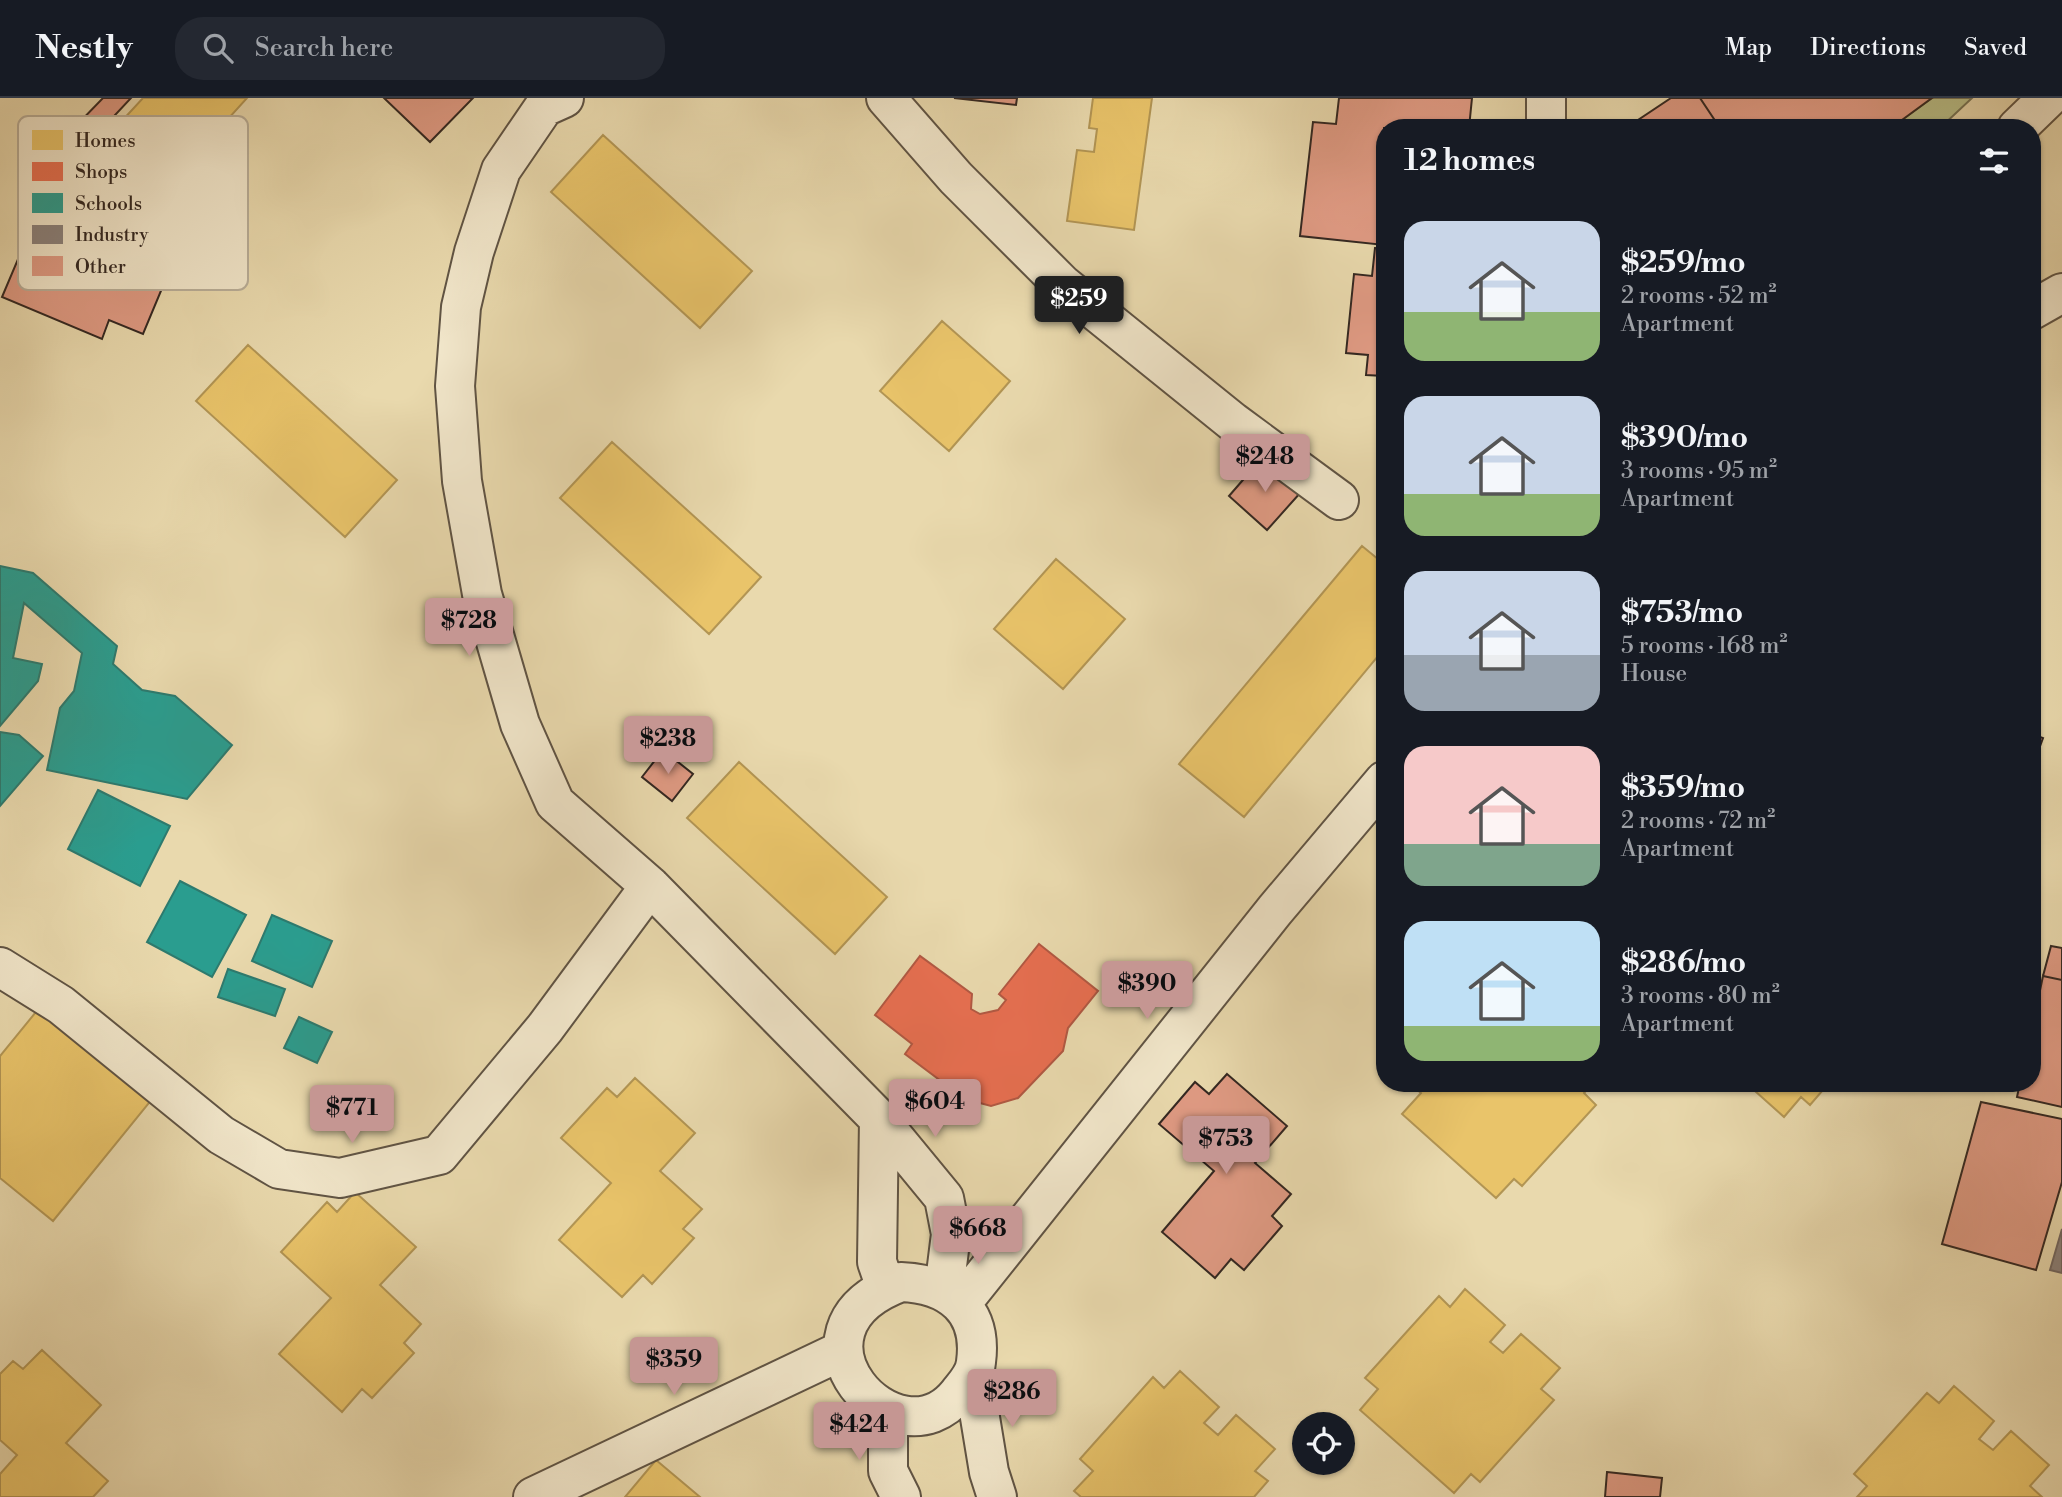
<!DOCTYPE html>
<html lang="en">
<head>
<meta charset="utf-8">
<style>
	:root { --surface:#171b24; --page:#242831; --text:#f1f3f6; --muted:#9ea1a6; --line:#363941; --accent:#c59692 }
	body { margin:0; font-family:"Libre Bodoni",serif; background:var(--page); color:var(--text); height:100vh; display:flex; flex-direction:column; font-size:26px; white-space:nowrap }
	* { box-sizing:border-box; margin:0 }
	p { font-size:23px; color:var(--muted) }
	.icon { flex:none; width:38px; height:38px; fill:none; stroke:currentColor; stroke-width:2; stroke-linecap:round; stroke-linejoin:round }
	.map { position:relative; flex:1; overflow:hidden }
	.panel { position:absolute; left:1376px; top:21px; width:665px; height:973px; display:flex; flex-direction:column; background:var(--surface); border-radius:28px; box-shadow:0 2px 5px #0004 }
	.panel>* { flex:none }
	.tools { position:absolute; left:1292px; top:1314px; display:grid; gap:14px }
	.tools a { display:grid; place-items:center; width:63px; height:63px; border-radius:50%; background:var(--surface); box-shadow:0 2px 5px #0004; font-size:35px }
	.price { position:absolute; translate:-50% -60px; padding:0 16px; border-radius:7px; background:var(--accent); color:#111; font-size:23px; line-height:46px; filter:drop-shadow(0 2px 4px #0008) }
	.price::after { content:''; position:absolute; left:50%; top:42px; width:21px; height:16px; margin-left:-10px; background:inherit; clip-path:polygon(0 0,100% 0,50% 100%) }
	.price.current { background:#222; color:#fff }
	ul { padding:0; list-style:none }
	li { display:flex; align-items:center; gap:21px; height:175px; padding:0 28px }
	li span { display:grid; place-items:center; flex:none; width:196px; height:140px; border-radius:21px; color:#555 }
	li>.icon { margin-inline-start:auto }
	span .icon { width:84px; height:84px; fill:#fffc; stroke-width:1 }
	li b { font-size:30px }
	h2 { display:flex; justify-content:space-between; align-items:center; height:84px; padding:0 28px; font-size:30px }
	header { display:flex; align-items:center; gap:42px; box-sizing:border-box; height:98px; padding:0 35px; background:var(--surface); border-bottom:2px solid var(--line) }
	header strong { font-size:33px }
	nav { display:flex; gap:38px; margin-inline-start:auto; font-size:24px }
	.search { width:490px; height:63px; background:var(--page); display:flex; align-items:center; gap:18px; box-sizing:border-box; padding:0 24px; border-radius:28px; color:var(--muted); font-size:26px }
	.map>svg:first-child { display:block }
</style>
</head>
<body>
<header>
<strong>Nestly</strong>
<div class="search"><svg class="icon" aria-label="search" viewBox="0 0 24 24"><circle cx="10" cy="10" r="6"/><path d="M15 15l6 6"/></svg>Search here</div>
<nav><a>Map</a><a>Directions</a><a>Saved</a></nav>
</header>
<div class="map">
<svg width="2062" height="1399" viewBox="0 0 2062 1399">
	<rect width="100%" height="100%" fill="#e9d9ad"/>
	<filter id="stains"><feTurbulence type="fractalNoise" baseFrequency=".00286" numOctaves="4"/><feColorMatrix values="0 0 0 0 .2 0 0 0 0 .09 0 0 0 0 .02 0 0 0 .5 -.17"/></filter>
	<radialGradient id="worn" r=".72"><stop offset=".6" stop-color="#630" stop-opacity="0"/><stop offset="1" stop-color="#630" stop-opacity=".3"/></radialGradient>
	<path fill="#b9bf88" stroke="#767354" stroke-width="2" d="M 1932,0 L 1972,0 L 1940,30 L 1900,30 L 1896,26 Z"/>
	<path fill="#e9c46a" stroke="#b29554" stroke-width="2" d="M 143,0 L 247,0 L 130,129 L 73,76 Z
		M 1093,0 L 1152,0 L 1134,132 L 1067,123 L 1077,52 L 1094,54 L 1097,31 L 1089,30 Z
		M 603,37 L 752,173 L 700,230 L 551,94 Z
		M 942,223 L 1010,283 L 949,353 L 880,293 Z
		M 248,247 L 397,382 L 345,439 L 196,303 Z
		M 612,344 L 761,479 L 709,536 L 560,400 Z
		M 1362,448 L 1384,466 L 1384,551 L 1244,719 L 1179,666 Z
		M 1056,461 L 1125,521 L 1063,591 L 994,531 Z
		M 739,664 L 887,799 L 835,856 L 687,720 Z
		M 40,909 L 153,1000 L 53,1123 L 0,1080 L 0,958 Z
		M 635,980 L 695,1035 L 660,1073 L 702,1111 L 683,1131 L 694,1140 L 652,1186 L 643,1177 L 622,1199 L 559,1142 L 611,1085 L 561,1040 L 607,990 L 617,999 Z
		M 1409,985 L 1593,985 L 1584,995 L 1596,1007 L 1522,1088 L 1514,1081 L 1496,1100 L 1402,1016 L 1421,995 Z
		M 1746,985 L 1829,985 L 1810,1007 L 1801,999 L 1784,1019 Z
		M 355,1094 L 416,1149 L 380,1187 L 421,1226 L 404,1245 L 414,1255 L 372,1300 L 362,1291 L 342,1314 L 279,1256 L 331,1200 L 281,1154 L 327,1104 L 337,1114 Z
		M 1465,1191 L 1505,1227 L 1490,1244 L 1503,1255 L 1521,1236 L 1560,1270 L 1541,1291 L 1554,1302 L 1480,1384 L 1471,1376 L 1454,1395 L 1360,1312 L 1378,1291 L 1365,1280 L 1439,1198 L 1450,1209 Z
		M 42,1252 L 101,1307 L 66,1345 L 108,1383 L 93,1399 L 0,1399 L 0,1376 L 17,1357 L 0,1342 L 0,1276 L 13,1263 L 23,1271 Z
		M 1180,1273 L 1219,1309 L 1204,1325 L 1218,1337 L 1236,1317 L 1275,1351 L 1255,1373 L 1268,1383 L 1254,1399 L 1081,1399 L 1074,1393 L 1093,1373 L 1080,1361 L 1153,1279 L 1164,1290 Z
		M 1954,1288 L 1994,1323 L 1979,1341 L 1993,1352 L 2011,1333 L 2049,1367 L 2030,1388 L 2042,1399 L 1857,1399 L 1867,1388 L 1854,1376 L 1927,1295 L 1939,1305 Z
		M 656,1362 L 700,1399 L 625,1399 Z"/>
	<path fill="#e76f51" stroke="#b15943" stroke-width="2" d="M 1039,846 L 1098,893 L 1068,930 L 1063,953 L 1018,1000 L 991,1008 L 965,1001 L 905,956 L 912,946 L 875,917 L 920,858 L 972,896 L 971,911 L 980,916 L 998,912 L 1006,902 L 999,896 Z"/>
	<path fill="#2a9d8f" stroke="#2d7a6e" stroke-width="2" d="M 0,468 L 33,475 L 117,548 L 113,566 L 142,592 L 175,598 L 232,647 L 187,701 L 47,672 L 60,610 L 74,593 L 82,555 L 24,505 L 13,560 L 42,566 L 38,583 L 0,628 Z
		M 0,634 L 19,637 L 43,658 L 0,708 Z
		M 98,692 L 170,728 L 140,788 L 68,751 Z
		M 180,783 L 246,817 L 212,879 L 147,844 Z
		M 272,817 L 332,843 L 312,889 L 252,863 Z
		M 228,871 L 285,891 L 275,918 L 218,899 Z
		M 299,919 L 332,934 L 317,965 L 284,950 Z"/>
	<path fill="#8a817c" stroke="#706661" stroke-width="2" d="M 2062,1131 L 2062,1175 L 2050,1172 Z"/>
	<path fill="#df9a83" stroke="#332721" stroke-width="2" d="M 103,0 L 131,0 L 86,48 L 71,33 Z
		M 384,0 L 473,0 L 430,44 Z
		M 954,0 L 1017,0 L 1016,7 Z
		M 1339,0 L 1472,0 L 1469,30 L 1384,30 L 1384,147 L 1300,138 L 1313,24 L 1336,26 Z
		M 1671,0 L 1700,0 L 1720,30 L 1626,30 Z
		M 1700,0 L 1932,0 L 1891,30 L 1720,30 Z
		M 35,121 L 168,176 L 143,236 L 109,222 L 102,241 L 2,199 Z
		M 1375,150 L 1384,151 L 1384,278 L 1366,277 L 1368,257 L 1346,255 L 1354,176 L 1372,178 Z
		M 1262,360 L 1301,394 L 1267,432 L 1229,398 Z
		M 2032,636 L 2043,640 L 2032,670 Z
		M 663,652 L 693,676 L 672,703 L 642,679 Z
		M 2051,848 L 2062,850 L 2062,882 L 2043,878 Z
		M 2043,878 L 2062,882 L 2062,1009 L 2017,999 L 2020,985 L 2032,985 L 2032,931 Z
		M 1227,976 L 1287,1028 L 1255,1065 L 1291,1096 L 1272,1118 L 1282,1128 L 1244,1172 L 1231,1161 L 1215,1180 L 1162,1134 L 1214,1073 L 1159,1026 L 1195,984 L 1209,996 Z
		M 1981,1004 L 2062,1021 L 2062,1084 L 2036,1172 L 1942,1146 Z
		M 1607,1374 L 1662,1380 L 1660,1399 L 1605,1399 Z"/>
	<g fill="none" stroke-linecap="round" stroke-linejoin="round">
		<defs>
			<path id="minor" d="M 564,0 L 544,9 L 501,72 L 474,154 L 461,209 L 455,288 L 462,383 L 482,496 L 520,626 L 555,705 L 650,788 L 879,1021 L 944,1100 L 951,1136 L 944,1192
				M 886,0 L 956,80 L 1062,186 L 1233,324 L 1339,402
				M 1546,0 L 1546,30
				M 2017,30 L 2048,0
				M 2032,212 L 2062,195
				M 0,869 L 61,907 L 221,1037 L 279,1071 L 340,1080 L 439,1057 L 545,930 L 650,788
				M 879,1021 L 877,1164 L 886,1190
				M 901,1184 C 950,1186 983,1212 976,1264 C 975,1277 966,1286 958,1296 C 897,1372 769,1233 901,1184 Z
				M 961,1206 L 1275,812 L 1384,683
				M 973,1277 L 989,1374 L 997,1399
				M 888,1313 L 888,1373 L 901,1399
				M 533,1399 L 841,1253"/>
		</defs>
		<use href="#minor" stroke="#605444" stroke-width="42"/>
		<use href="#minor" stroke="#f1e6ca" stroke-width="38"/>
	</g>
	<rect x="18" y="18" width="230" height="174" rx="10" fill="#f1e6ca" stroke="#b8ad97" stroke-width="2"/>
	<rect x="32" y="32" width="31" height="20" fill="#e9c46a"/>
	<rect x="32" y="64" width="31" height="19" fill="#e76f51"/>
	<rect x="32" y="95" width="31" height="20" fill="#2a9d8f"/>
	<rect x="32" y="127" width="31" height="19" fill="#8a817c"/>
	<rect x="32" y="158" width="31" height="20" fill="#df9a83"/>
	<g font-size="19" fill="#332721">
		<text x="75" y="49">Homes</text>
		<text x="75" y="80">Shops</text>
		<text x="75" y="112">Schools</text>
		<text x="75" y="143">Industry</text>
		<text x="75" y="175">Other</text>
	</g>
	<rect width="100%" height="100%" filter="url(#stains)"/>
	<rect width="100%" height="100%" fill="url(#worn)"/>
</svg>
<div class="tools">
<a><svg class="icon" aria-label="locate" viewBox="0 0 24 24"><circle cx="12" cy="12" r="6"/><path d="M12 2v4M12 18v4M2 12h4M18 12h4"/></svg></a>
</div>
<b class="price current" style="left:1079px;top:238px">$259</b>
<b class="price" style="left:1265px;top:396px">$248</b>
<b class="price" style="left:469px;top:560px">$728</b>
<b class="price" style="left:668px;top:678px">$238</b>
<b class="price" style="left:1147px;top:923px">$390</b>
<b class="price" style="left:935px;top:1041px">$604</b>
<b class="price" style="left:352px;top:1047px">$771</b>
<b class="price" style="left:1226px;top:1078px">$753</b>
<b class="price" style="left:978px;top:1168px">$668</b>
<b class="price" style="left:674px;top:1299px">$359</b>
<b class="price" style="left:1012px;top:1331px">$286</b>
<b class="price" style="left:859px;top:1364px">$424</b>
<section class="panel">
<h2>12 homes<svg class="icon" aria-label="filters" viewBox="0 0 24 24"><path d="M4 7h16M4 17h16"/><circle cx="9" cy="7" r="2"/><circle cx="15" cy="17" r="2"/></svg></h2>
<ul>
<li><span style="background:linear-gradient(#c9d6e8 65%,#8fb573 0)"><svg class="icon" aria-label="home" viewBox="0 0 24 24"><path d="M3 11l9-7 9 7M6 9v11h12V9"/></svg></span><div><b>$259/mo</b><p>2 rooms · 52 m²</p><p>Apartment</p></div></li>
<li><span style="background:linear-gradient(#c9d6e8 70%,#8fb573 0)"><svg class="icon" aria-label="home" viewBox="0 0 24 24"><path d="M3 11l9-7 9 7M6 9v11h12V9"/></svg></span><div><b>$390/mo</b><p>3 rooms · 95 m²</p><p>Apartment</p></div></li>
<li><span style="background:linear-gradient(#c9d6e8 60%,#9aa5b1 0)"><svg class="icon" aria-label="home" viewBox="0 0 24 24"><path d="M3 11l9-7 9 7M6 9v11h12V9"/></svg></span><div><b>$753/mo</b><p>5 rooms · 168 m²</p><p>House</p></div></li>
<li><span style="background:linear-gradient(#f6c9c9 70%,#7fa58c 0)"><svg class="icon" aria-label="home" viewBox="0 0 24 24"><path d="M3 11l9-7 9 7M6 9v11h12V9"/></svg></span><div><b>$359/mo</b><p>2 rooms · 72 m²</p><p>Apartment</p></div></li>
<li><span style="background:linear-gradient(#bfe0f5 75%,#8fb573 0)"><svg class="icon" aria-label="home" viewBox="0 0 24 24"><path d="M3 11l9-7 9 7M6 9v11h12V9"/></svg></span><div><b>$286/mo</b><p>3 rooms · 80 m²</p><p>Apartment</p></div></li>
</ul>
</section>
</div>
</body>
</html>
